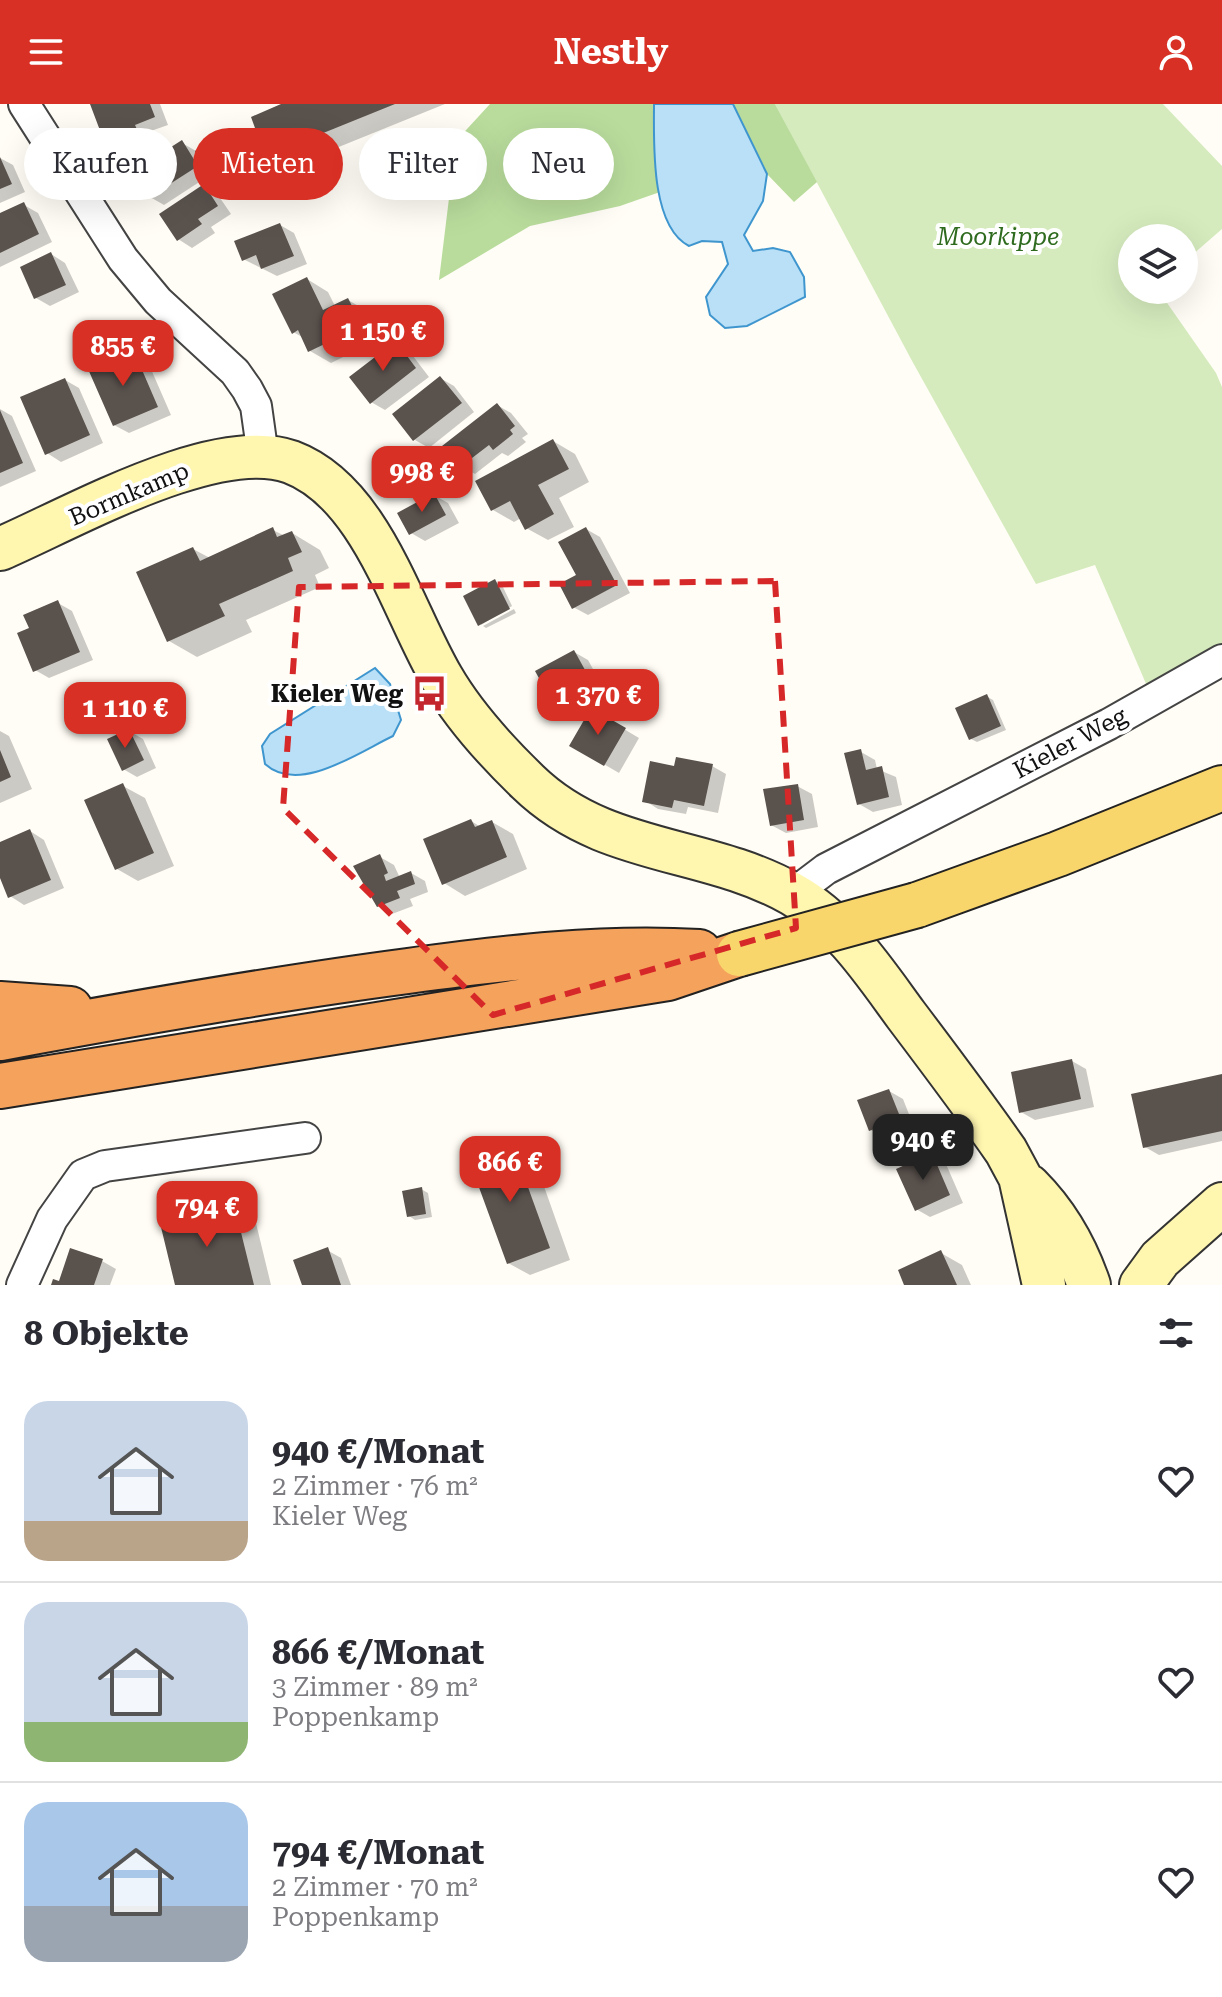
<!DOCTYPE html>
<html lang="de">
<head>
<meta charset="utf-8">
<style>
	:root { --surface:#fff; --page:#f7f7f7; --text:#2b2b33; --muted:#7c7c81; --line:#e1e1e2; --accent:#d93025 }
	body { margin:0; font-family:"Roboto Serif",serif; background:var(--page); color:var(--text); height:100vh; display:flex; flex-direction:column; font-size:30px; white-space:nowrap }
	* { box-sizing:border-box; margin:0 }
	p { font-size:26px; color:var(--muted) }
	.icon { flex:none; width:44px; height:44px; fill:none; stroke:currentColor; stroke-width:2; stroke-linecap:round; stroke-linejoin:round }
	.map { position:relative; height:1181px; overflow:hidden }
	.drawer { display:flex; flex-direction:column; background:var(--surface); flex:1 }
	.drawer>* { flex:none }
	.top-card { position:absolute; left:24px; top:24px; width:800px; height:72px; display:flex; gap:16px }
	.tools { position:absolute; left:1118px; top:120px; display:grid; gap:16px }
	.tools a { display:grid; place-items:center; width:80px; height:80px; border-radius:50%; background:var(--surface); box-shadow:0 8px 32px #0002; font-size:40px }
	.price { position:absolute; translate:-50% -68px; padding:0 18px; border-radius:16px; background:var(--accent); color:#fff; font-size:26px; line-height:52px; filter:drop-shadow(0 2px 4px #0008) }
	.price::after { content:''; position:absolute; left:50%; top:48px; width:24px; height:18px; margin-left:-12px; background:inherit; clip-path:polygon(0 0,100% 0,50% 100%) }
	.price.on { background:#222; color:#fff }
	ul { padding:0; list-style:none }
	li { display:flex; align-items:center; gap:24px; height:200px; padding:0 24px }
	li+li { border-top:2px solid var(--line) }
	li span { display:grid; place-items:center; flex:none; width:224px; height:160px; border-radius:24px; color:#555 }
	li>.icon { margin-inline-start:auto }
	span .icon { width:96px; height:96px; fill:#fffc; stroke-width:1 }
	li b { font-size:34px }
	h2 { display:flex; justify-content:space-between; align-items:center; height:96px; padding:0 24px; font-size:34px }
	.chip { padding:0 28px; border-radius:36px; background:var(--surface); box-shadow:0 8px 32px #0002; font-size:28px; line-height:72px }
	.chip.on { background:var(--accent); color:#fff }
	header { display:flex; justify-content:space-between; align-items:center; height:104px; padding:0 24px; background:var(--accent); color:#fff; font-size:36px; font-weight:700 }
	.map>svg:first-child { display:block }
</style>
</head>
<body>
<header><svg class="icon" aria-label="menu" viewBox="0 0 24 24"><path d="M4 6h16M4 12h16M4 18h16"/></svg>Nestly<svg class="icon" aria-label="person" viewBox="0 0 24 24"><circle cx="12" cy="8" r="4"/><path d="M4 21q1-7 8-7t8 7"/></svg></header>
<div class="map">
<svg width="1222" height="1181" viewBox="0 0 1222 1181">
	<rect width="100%" height="100%" fill="#fffdf5"/>
	<path fill="#d5ebbd" d="M 775,0 L 1163,0 L 1222,62 L 1222,125 L 1184,158 L 1184,134 L 1132,134 L 1132,186 L 1158,186 L 1216,269 L 1222,283 L 1222,544 L 1147,582 L 1095,461 L 1036,480 L 911,255 Z"/>
	<path fill="#b9dc9c" d="M 490,0 L 654,0 L 655,67 L 660,88 L 620,102 L 530,122 L 439,176 L 456,37 Z
		M 733,0 L 775,0 L 817,78 L 794,98 L 767,70 Z"/>
	<path fill="#b9e0f7" stroke="#3f96cf" stroke-width="2" d="M 654,0 L 733,0 L 767,70 L 763,97 L 744,131 L 753,147 L 773,144 L 790,148 L 804,173 L 805,193 L 747,222 L 725,224 L 710,211 L 706,193 L 728,160 L 722,138 L 702,137 L 689,142 C 650,122 654,38 654,0 Z
		M 375,564 L 390,580 L 401,616 L 393,632 C 359,648 299,691 265,660 L 262,642 L 270,630 Z"/>
	<path fill="#0003" d="M 92,0 L 160,0 L 168,21 L 148,28 L 153,40 L 123,52 L 109,44 Z
		M 287,0 L 445,0 L 230,87 L 207,73 L 164,101 L 150,93 L 170,46 L 182,39 L 196,47 L 258,25 Z
		M 0,54 L 13,61 L 25,88 L 0,99 Z
		M 204,83 L 218,91 L 231,110 L 211,123 L 215,129 L 192,144 L 178,135 Z
		M 24,101 L 38,109 L 52,138 L 0,163 L 0,112 Z
		M 280,121 L 294,129 L 307,160 L 277,172 L 243,155 Z
		M 51,150 L 65,159 L 79,188 L 50,202 L 36,194 Z
		M 307,175 L 328,188 L 335,202 L 348,196 L 369,208 L 382,234 L 331,259 L 310,247 L 304,234 L 293,228 Z
		M 396,239 L 410,248 L 429,273 L 385,306 L 371,298 Z
		M 132,248 L 147,256 L 171,311 L 129,329 L 114,321 Z
		M 440,274 L 454,282 L 474,308 L 429,344 L 415,336 Z
		M 65,276 L 79,284 L 103,339 L 61,358 L 47,349 Z
		M 497,301 L 511,309 L 528,330 L 522,334 L 526,338 L 508,352 L 502,349 L 475,370 L 461,362 Z
		M 0,305 L 12,312 L 36,367 L 0,383 Z
		M 553,337 L 575,350 L 589,378 L 559,394 L 574,423 L 548,436 L 526,424 L 521,414 L 514,418 L 493,406 Z
		M 434,391 L 448,399 L 459,419 L 425,437 L 411,429 Z
		M 586,425 L 600,433 L 630,489 L 588,511 L 573,503 Z
		M 273,426 L 285,432 L 292,429 L 320,446 L 329,464 L 315,471 L 320,483 L 246,516 L 252,528 L 197,553 L 169,537 L 193,445 L 210,454 Z
		M 495,478 L 502,481 L 512,502 L 481,521 Z
		M 58,499 L 72,507 L 93,556 L 49,574 L 35,566 L 31,525 Z
		M 514,505 L 516,509 L 486,524 L 483,522 Z
		M 574,548 L 588,556 L 603,583 L 590,590 L 593,595 L 578,603 L 572,600 L 567,603 L 552,595 Z
		M 986,592 L 993,596 L 1006,626 L 977,638 L 971,635 Z
		M 592,606 L 639,634 L 619,669 L 571,641 Z
		M 0,627 L 9,632 L 32,685 L 0,699 Z
		M 129,627 L 143,635 L 156,664 L 137,673 L 123,665 Z
		M 861,648 L 875,656 L 877,665 L 896,673 L 902,701 L 873,708 L 859,700 Z
		M 712,662 L 726,670 L 718,709 L 688,703 L 686,710 L 658,705 L 644,696 L 676,664 Z
		M 123,682 L 145,694 L 174,762 L 138,777 L 117,765 Z
		M 797,682 L 812,690 L 818,723 L 786,729 L 771,721 Z
		M 471,717 L 481,723 L 492,718 L 513,730 L 527,765 L 465,792 L 444,779 Z
		M 30,727 L 44,736 L 64,784 L 24,801 L 10,792 L 0,769 L 0,740 Z
		M 380,753 L 394,761 L 400,774 L 411,769 L 425,777 L 428,788 L 410,795 L 413,802 L 392,810 L 378,801 L 356,763 Z
		M 1072,957 L 1086,965 L 1094,1003 L 1035,1016 L 1021,1008 Z
		M 1222,972 L 1222,1037 L 1159,1051 L 1145,1043 Z
		M 889,987 L 903,995 L 914,1023 L 885,1034 L 871,1026 Z
		M 512,1041 L 534,1054 L 570,1156 L 530,1171 L 508,1159 Z
		M 932,1052 L 946,1060 L 963,1099 L 930,1113 L 916,1105 Z
		M 421,1085 L 428,1089 L 432,1113 L 415,1116 L 409,1112 Z
		M 233,1103 L 255,1115 L 271,1181 L 177,1181 Z
		M 327,1146 L 341,1154 L 351,1181 L 304,1181 Z
		M 941,1149 L 962,1161 L 971,1181 L 907,1181 Z
		M 102,1157 L 116,1165 L 110,1181 L 53,1181 Z"/>
	<path fill="#5a524d" d="M 90,0 L 150,0 L 155,13 L 135,21 L 140,32 L 107,45 Z
		M 281,0 L 395,0 L 207,76 L 195,47 L 255,24 L 251,13 Z
		M 182,36 L 198,62 L 148,94 L 129,64 L 165,41 L 168,45 Z
		M 0,53 L 12,80 L 0,85 Z
		M 204,80 L 218,102 L 198,115 L 202,120 L 177,137 L 159,110 Z
		M 24,98 L 39,130 L 0,149 L 0,109 Z
		M 280,119 L 294,152 L 261,165 L 256,151 L 242,157 L 234,137 Z
		M 51,148 L 66,181 L 34,195 L 20,163 Z
		M 307,173 L 323,206 L 348,194 L 362,222 L 308,248 L 298,226 L 292,230 L 272,190 Z
		M 396,237 L 416,264 L 370,300 L 349,273 Z
		M 133,245 L 158,303 L 113,322 L 88,265 Z
		M 440,272 L 462,299 L 413,337 L 392,310 Z
		M 65,274 L 90,331 L 45,351 L 20,293 Z
		M 497,299 L 515,322 L 510,326 L 513,330 L 493,346 L 489,341 L 459,364 L 442,342 Z
		M 0,306 L 23,359 L 0,369 Z
		M 553,335 L 569,365 L 538,381 L 554,410 L 525,426 L 510,397 L 491,407 L 475,377 Z
		M 434,389 L 446,411 L 409,431 L 397,409 Z
		M 273,423 L 277,433 L 292,427 L 302,448 L 288,454 L 293,467 L 219,500 L 225,512 L 167,538 L 136,468 L 193,443 L 200,457 Z
		M 586,423 L 617,481 L 572,505 L 559,480 L 576,471 L 558,438 Z
		M 495,475 L 510,505 L 478,522 L 463,492 Z
		M 58,496 L 80,548 L 33,568 L 17,529 L 29,524 L 23,511 Z
		M 574,546 L 590,575 L 577,582 L 580,587 L 562,597 L 559,592 L 551,596 L 535,567 Z
		M 987,590 L 1001,622 L 969,636 L 955,604 Z
		M 591,604 L 626,624 L 604,662 L 569,642 Z
		M 129,625 L 144,656 L 122,667 L 107,635 Z
		M 861,645 L 866,666 L 882,662 L 889,693 L 857,701 L 844,649 Z
		M 0,646 L 11,673 L 0,678 Z
		M 676,653 L 713,660 L 704,702 L 674,696 L 672,704 L 642,698 L 650,657 L 674,662 Z
		M 123,679 L 154,749 L 115,766 L 84,696 Z
		M 798,680 L 804,716 L 770,722 L 763,685 Z
		M 471,715 L 475,723 L 492,716 L 507,753 L 442,781 L 423,735 Z
		M 30,725 L 51,776 L 8,794 L 0,774 L 0,738 Z
		M 380,750 L 388,769 L 384,771 L 386,777 L 411,767 L 415,780 L 397,787 L 400,794 L 377,803 L 353,762 Z
		M 1072,955 L 1081,995 L 1019,1009 L 1011,968 Z
		M 1222,970 L 1222,1027 L 1143,1044 L 1131,990 Z
		M 889,985 L 901,1015 L 869,1027 L 857,996 Z
		M 512,1039 L 550,1144 L 507,1160 L 469,1056 Z
		M 932,1049 L 950,1091 L 915,1107 L 896,1065 Z
		M 422,1083 L 426,1110 L 407,1113 L 402,1087 Z
		M 234,1100 L 254,1181 L 175,1181 L 160,1119 Z
		M 328,1143 L 341,1181 L 302,1181 L 293,1156 Z
		M 70,1144 L 103,1155 L 94,1181 L 51,1181 L 53,1175 L 59,1177 Z
		M 941,1146 L 957,1181 L 904,1181 L 898,1166 Z"/>
	<g fill="none" stroke-linecap="round" stroke-linejoin="round">
		<defs>
			<path id="street" d="M 24,0 L 123,155 L 158,197 L 235,268 L 247,285 L 256,302 L 263,352
				M 793,790 L 826,765 L 1109,620 L 1222,556
				M 22,1181 L 52,1115 L 83,1071 L 105,1062 L 305,1034"/>
			<path id="secondary" d="M 0,445 C 72,414 216,331 291,358 C 371,388 402,506 442,574 C 464,612 497,648 528,678 C 604,752 705,741 792,790 C 842,818 873,866 906,911 C 940,956 974,1001 1006,1047 L 1020,1073 L 1044,1181
				M 1029,1082 C 1058,1111 1076,1143 1089,1181
				M 1141,1181 L 1160,1155 L 1222,1100"/>
			<path id="primary" d="M 917,801 L 1058,750 L 1222,684"/>
			<path id="highway" d="M 0,900 L 70,905
				M 0,934 C 135,909 271,885 408,867 C 504,854 602,842 699,848
				M 0,982 L 668,874 L 739,850"/>
		</defs>
		<use href="#street" stroke="#444" stroke-width="34"/>
		<use href="#secondary" stroke="#333" stroke-width="46"/>
		<use href="#primary" stroke="#222" stroke-width="48"/>
		<use href="#highway" stroke="#222" stroke-width="48"/>
		<use href="#street" stroke="#fff" stroke-width="30"/>
		<use href="#secondary" stroke="#fff6b0" stroke-width="42"/>
		<use href="#primary" stroke="#f9d66b" stroke-width="44"/>
		<use href="#highway" stroke="#f5a25d" stroke-width="44"/>
		<defs>
			<path id="primary-bridge" d="M 739,850 L 917,801"/>
		</defs>
		<use href="#primary-bridge" stroke="#222" stroke-width="48" stroke-linecap="butt"/>
		<use href="#primary-bridge" stroke="#f9d66b" stroke-width="44"/>
	</g>
	<path fill="none" stroke="#d62828" stroke-width="6" stroke-dasharray="16 10" stroke-linejoin="round" d="M 775,477 L 796,824 L 493,911 L 283,704 L 299,483 Z"/>
	<defs>
		<symbol id="bus-bare" viewBox="-9 -9 18 18"><path d="M-5-6H5V4H4V6H2V4H-2V6H-4V4H-5ZM-3.5-4V0h7V-4ZM-3.5 1.2v1.5H-2V1.2ZM2 1.2v1.5H3.5V1.2Z" fill="#c4262e" stroke="#fff" stroke-width="2.5" paint-order="stroke"/></symbol>
	</defs>
	<g fill-rule="evenodd">
		<use href="#bus-bare" x="404" y="564" width="51" height="51"/>
	</g>
	<g text-anchor="middle" dominant-baseline="central" stroke-width="8" stroke-linejoin="round" paint-order="stroke">
		<g font-size="24" font-style="italic" fill="#2f6b1f" stroke="#fff">
			<text x="998" y="133">Moorkippe</text>
		</g>
		<g font-size="24" fill="#111" stroke="#fff">
			<text transform="translate(129 390) rotate(-23)">Bormkamp</text>
			<text transform="translate(1070 639) rotate(-28)">Kieler Weg</text>
		</g>
		<g font-size="24" font-weight="bold" fill="#111" stroke="#fff" text-anchor="end">
			<text x="403" y="590">Kieler Weg</text>
		</g>
	</g>
</svg>
<div class="tools">
<a><svg class="icon" aria-label="layers" viewBox="0 0 24 24"><path d="M12 4l9 5-9 5-9-5zM3 14l9 5 9-5"/></svg></a>
</div>
<b class="price" style="left:383px;top:269px">1 150 €</b>
<b class="price" style="left:123px;top:284px">855 €</b>
<b class="price" style="left:422px;top:410px">998 €</b>
<b class="price" style="left:598px;top:633px">1 370 €</b>
<b class="price" style="left:125px;top:646px">1 110 €</b>
<b class="price on" style="left:923px;top:1078px">940 €</b>
<b class="price" style="left:510px;top:1100px">866 €</b>
<b class="price" style="left:207px;top:1145px">794 €</b>
<div class="top-card">
<a class="chip">Kaufen</a>
<a class="chip on">Mieten</a>
<a class="chip">Filter</a>
<a class="chip">Neu</a>
</div>
</div>
<section class="drawer">
<h2>8 Objekte<svg class="icon" aria-label="filters" viewBox="0 0 24 24"><path d="M4 7h16M4 17h16"/><circle cx="9" cy="7" r="2"/><circle cx="15" cy="17" r="2"/></svg></h2>
<ul>
<li><span style="background:linear-gradient(#c9d6e8 75%,#b9a48a 0)"><svg class="icon" aria-label="home" viewBox="0 0 24 24"><path d="M3 11l9-7 9 7M6 9v11h12V9"/></svg></span><div><b>940 €/Monat</b><p>2 Zimmer · 76 m²</p><p>Kieler Weg</p></div><svg class="icon" aria-label="heart" viewBox="0 0 24 24"><path d="M12 20l-8-8c-3-5 5-10 8-4 3-6 11-1 8 4z"/></svg></li>
<li><span style="background:linear-gradient(#c9d6e8 75%,#8fb573 0)"><svg class="icon" aria-label="home" viewBox="0 0 24 24"><path d="M3 11l9-7 9 7M6 9v11h12V9"/></svg></span><div><b>866 €/Monat</b><p>3 Zimmer · 89 m²</p><p>Poppenkamp</p></div><svg class="icon" aria-label="heart" viewBox="0 0 24 24"><path d="M12 20l-8-8c-3-5 5-10 8-4 3-6 11-1 8 4z"/></svg></li>
<li><span style="background:linear-gradient(#a9c7e8 65%,#9aa5b1 0)"><svg class="icon" aria-label="home" viewBox="0 0 24 24"><path d="M3 11l9-7 9 7M6 9v11h12V9"/></svg></span><div><b>794 €/Monat</b><p>2 Zimmer · 70 m²</p><p>Poppenkamp</p></div><svg class="icon" aria-label="heart" viewBox="0 0 24 24"><path d="M12 20l-8-8c-3-5 5-10 8-4 3-6 11-1 8 4z"/></svg></li>
</ul>
</section>
</body>
</html>
